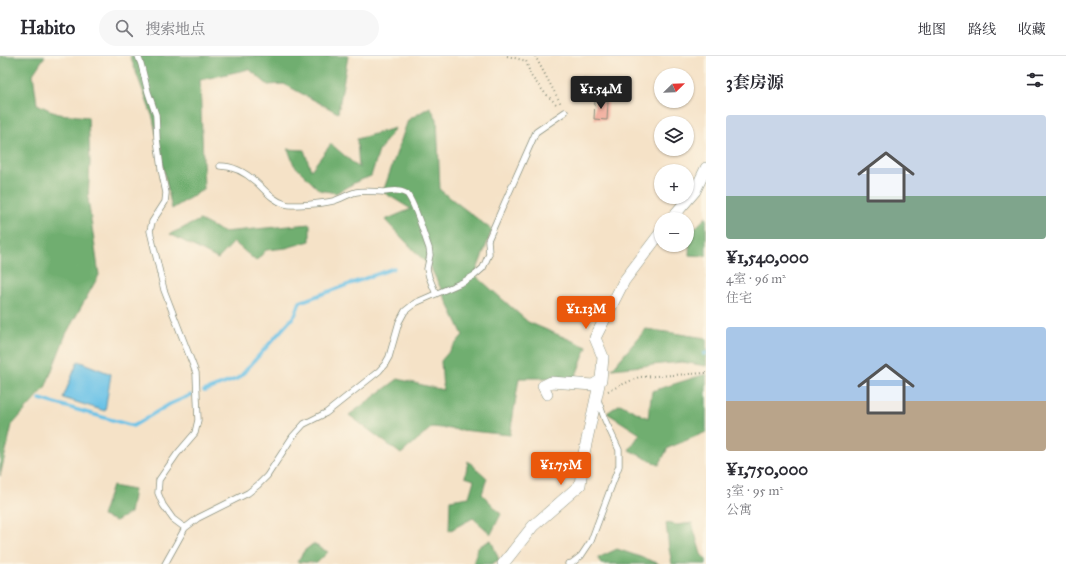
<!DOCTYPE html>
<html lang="zh">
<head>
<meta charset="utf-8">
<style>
	:root { --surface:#fff; --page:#f7f7f7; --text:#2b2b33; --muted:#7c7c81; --line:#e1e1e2; --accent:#ea580c }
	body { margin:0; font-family:"IM FELL Great Primer","Noto Serif SC",serif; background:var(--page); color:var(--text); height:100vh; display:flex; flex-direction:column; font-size:15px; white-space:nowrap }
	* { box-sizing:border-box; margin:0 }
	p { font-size:13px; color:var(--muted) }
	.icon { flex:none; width:22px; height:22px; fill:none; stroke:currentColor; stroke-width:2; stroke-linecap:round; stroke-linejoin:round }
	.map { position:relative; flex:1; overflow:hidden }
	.sheet { display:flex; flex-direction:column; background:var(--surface); width:360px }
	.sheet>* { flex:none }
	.needle { width:26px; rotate:67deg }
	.controls { position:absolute; left:654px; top:12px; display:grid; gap:8px }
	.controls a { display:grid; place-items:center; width:40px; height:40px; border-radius:50%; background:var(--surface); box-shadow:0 1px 3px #0004; font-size:20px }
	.price { position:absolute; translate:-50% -34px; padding:0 9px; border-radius:4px; background:var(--accent); color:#fff; font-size:13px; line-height:26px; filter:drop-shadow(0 1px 2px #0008) }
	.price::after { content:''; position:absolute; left:50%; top:24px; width:12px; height:9px; margin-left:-6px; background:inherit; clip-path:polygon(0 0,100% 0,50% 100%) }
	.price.on { background:#222; color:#fff }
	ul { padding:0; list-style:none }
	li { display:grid; align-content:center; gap:8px; height:212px; padding:0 20px }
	li span { display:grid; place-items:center; height:124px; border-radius:4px; color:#555 }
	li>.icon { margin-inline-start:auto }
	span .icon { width:72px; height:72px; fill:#fffc; stroke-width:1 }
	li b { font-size:17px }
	h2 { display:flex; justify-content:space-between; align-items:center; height:48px; padding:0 20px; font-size:17px }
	header { display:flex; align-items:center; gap:24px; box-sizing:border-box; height:56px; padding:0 20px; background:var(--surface); border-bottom:1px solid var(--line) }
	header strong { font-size:19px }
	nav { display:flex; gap:22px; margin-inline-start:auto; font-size:14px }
	.search { width:280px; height:36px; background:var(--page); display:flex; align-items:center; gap:10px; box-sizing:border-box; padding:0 14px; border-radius:22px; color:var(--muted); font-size:15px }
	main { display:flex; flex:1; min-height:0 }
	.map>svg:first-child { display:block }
</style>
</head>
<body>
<header>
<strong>Habito</strong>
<div class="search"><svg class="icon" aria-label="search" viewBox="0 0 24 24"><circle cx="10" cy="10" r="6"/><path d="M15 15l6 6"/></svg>搜索地点</div>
<nav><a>地图</a><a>路线</a><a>收藏</a></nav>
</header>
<main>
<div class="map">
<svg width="706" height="508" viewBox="0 0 706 508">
	<rect width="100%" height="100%" fill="#fcf5e5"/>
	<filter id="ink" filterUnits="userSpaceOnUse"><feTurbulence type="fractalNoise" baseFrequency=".025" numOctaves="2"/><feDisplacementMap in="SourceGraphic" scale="8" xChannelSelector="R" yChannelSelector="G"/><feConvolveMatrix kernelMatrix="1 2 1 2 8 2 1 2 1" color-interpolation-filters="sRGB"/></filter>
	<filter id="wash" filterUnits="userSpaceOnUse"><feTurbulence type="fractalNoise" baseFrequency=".012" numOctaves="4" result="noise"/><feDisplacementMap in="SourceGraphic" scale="16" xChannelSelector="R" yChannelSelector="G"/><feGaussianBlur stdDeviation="0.9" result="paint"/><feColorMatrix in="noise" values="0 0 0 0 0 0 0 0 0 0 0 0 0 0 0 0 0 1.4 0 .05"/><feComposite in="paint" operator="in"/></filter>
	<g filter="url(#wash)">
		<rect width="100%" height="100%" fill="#f5e2c7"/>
		<path fill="#6fae70" stroke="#477652" d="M 0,0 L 45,0 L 33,18 L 37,48 L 58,58 L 88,61 L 90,106 L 88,143 L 99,219 L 66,278 L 45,332 L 12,369 L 0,420 Z
			M 130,0 L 348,0 L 338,57 L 284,28 L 268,29 L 249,13 L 200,24 L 204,133 L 172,153 L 153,62 Z
			M 430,51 L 437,63 L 440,134 L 492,174 L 475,219 L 528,266 L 587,291 L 575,322 L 519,322 L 510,379 L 432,371 L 401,398 L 349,359 L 398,323 L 443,334 L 441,305 L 463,279 L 431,212 L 385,164 L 411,153 L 383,136 L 408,64 Z
			M 395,72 L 379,95 L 371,120 L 358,125 L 336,137 L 319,134 L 294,109 L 288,93 L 304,94 L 311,114 L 331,88 L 359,112 L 357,83 Z
			M 706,161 L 706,200 L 689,199 L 690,177 Z
			M 200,164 L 223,176 L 310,168 L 310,185 L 286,192 L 266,194 L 256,205 L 234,186 L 218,203 L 170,178 Z
			M 646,273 L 706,282 L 706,310 L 682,306 L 612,313 Z
			M 706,318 L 706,376 L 668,392 L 659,409 L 629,394 L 640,378 L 607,357 L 620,348 L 648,362 L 652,335 Z
			M 468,405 L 487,422 L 482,438 L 501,458 L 491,478 L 473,462 L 449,475 L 450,444 L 469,441 L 474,424 L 465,421 Z
			M 112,430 L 134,434 L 130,457 L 116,465 L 102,460 Z
			M 666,467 L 677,469 L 692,467 L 701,498 L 706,504 L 706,508 L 672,508 L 669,492 Z
			M 491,484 L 499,504 L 491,508 L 473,508 L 478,491 Z
			M 313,488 L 328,496 L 317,507 L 297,506 L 304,495 Z
			M 617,493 L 655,506 L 659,508 L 601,508 L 598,502 Z"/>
		<path fill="#6ac2e7" stroke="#44808e" d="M 78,305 L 111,318 L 105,355 L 63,342 Z"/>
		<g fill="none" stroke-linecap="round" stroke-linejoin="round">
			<path stroke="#6ac2e7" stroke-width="3.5" d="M 704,298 L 706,297
				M 204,335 L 239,322 L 295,259 L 300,246 L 394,212
				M 40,343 L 133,370 L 170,348 L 191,339"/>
		</g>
		<g id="blocks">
			<path fill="#f1a595" d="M 583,23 L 596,24 L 595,41 L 582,41 Z
				M 595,45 L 608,46 L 607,64 L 594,63 Z"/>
		</g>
	</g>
	<g filter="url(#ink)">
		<use href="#blocks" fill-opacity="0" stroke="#8a907e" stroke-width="1"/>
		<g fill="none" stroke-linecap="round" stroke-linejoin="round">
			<defs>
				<path id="lane" d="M 138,0 L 141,8 L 148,36 L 156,59 L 157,83 L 161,113 L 166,137 L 165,146 L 152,166 L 150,175 L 164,234 L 196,317 L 198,364 L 195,377 L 177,398 L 159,424 L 158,437 L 163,449 L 173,463 L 185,472
					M 220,110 C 234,110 246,117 256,126 C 265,134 272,144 285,148 C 293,151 324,147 333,145 C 341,143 348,138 356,136 C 365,134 374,136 383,136 C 388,136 394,134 398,135 C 401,135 405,137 407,138 C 415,147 424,179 429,192 L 430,199 L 427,213 L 429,221 L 436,238
					M 165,508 L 185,472 L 198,462 L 248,437 L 258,429 L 267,420 L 293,380 L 304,368 L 326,357 L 379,315 L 385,308 L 389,301 L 399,266 L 405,255 L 415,247 L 463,226 L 475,219 L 483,212 L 489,198 L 488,184 L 536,76 L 565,56
					M 568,508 L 572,507 L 581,500 L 591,485 L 619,410 L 619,394 L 605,364 L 598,344"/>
				<path id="street" d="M 671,163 L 695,135 L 706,112
					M 547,338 L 543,330 L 551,326 L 593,329 L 601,324 L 603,301 L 595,282 L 624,225 L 661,176
					M 503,508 L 533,470 L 580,429 L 584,397 L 600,324"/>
			</defs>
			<use href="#lane" stroke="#8a907e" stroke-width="7"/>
			<use href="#street" stroke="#8a907e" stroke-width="12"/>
			<path stroke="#8a907e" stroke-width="2" stroke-dasharray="1 3" stroke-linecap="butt" d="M 507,0 L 526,5 L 531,20 L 544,36 L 558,50
				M 535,0 L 561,48
				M 608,335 L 639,321 L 706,317"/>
			<use href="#lane" stroke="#fff" stroke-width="5.5"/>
			<use href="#street" stroke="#fff" stroke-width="11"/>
		</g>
	</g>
</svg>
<div class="controls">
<a><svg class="needle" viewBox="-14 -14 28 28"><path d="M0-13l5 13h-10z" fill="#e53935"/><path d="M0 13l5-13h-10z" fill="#7c7c81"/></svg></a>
<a><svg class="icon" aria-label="layers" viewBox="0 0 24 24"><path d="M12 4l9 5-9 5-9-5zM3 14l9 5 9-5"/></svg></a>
<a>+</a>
<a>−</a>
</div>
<b class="price on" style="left:601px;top:54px">¥1.54M</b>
<b class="price" style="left:586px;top:274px">¥1.13M</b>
<b class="price" style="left:561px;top:430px">¥1.75M</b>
</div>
<section class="sheet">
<h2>3套房源<svg class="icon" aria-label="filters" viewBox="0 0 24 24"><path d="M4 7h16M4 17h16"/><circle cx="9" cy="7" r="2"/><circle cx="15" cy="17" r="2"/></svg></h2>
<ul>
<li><span style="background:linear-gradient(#c9d6e8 65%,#7fa58c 0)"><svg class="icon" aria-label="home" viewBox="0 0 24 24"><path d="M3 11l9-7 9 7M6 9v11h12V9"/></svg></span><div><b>¥1,540,000</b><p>4室 · 96 m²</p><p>住宅</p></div></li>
<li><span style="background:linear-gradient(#a9c7e8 60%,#b9a48a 0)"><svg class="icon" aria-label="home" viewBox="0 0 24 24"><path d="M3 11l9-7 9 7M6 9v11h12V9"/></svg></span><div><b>¥1,750,000</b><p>3室 · 95 m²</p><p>公寓</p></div></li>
</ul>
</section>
</main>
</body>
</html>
